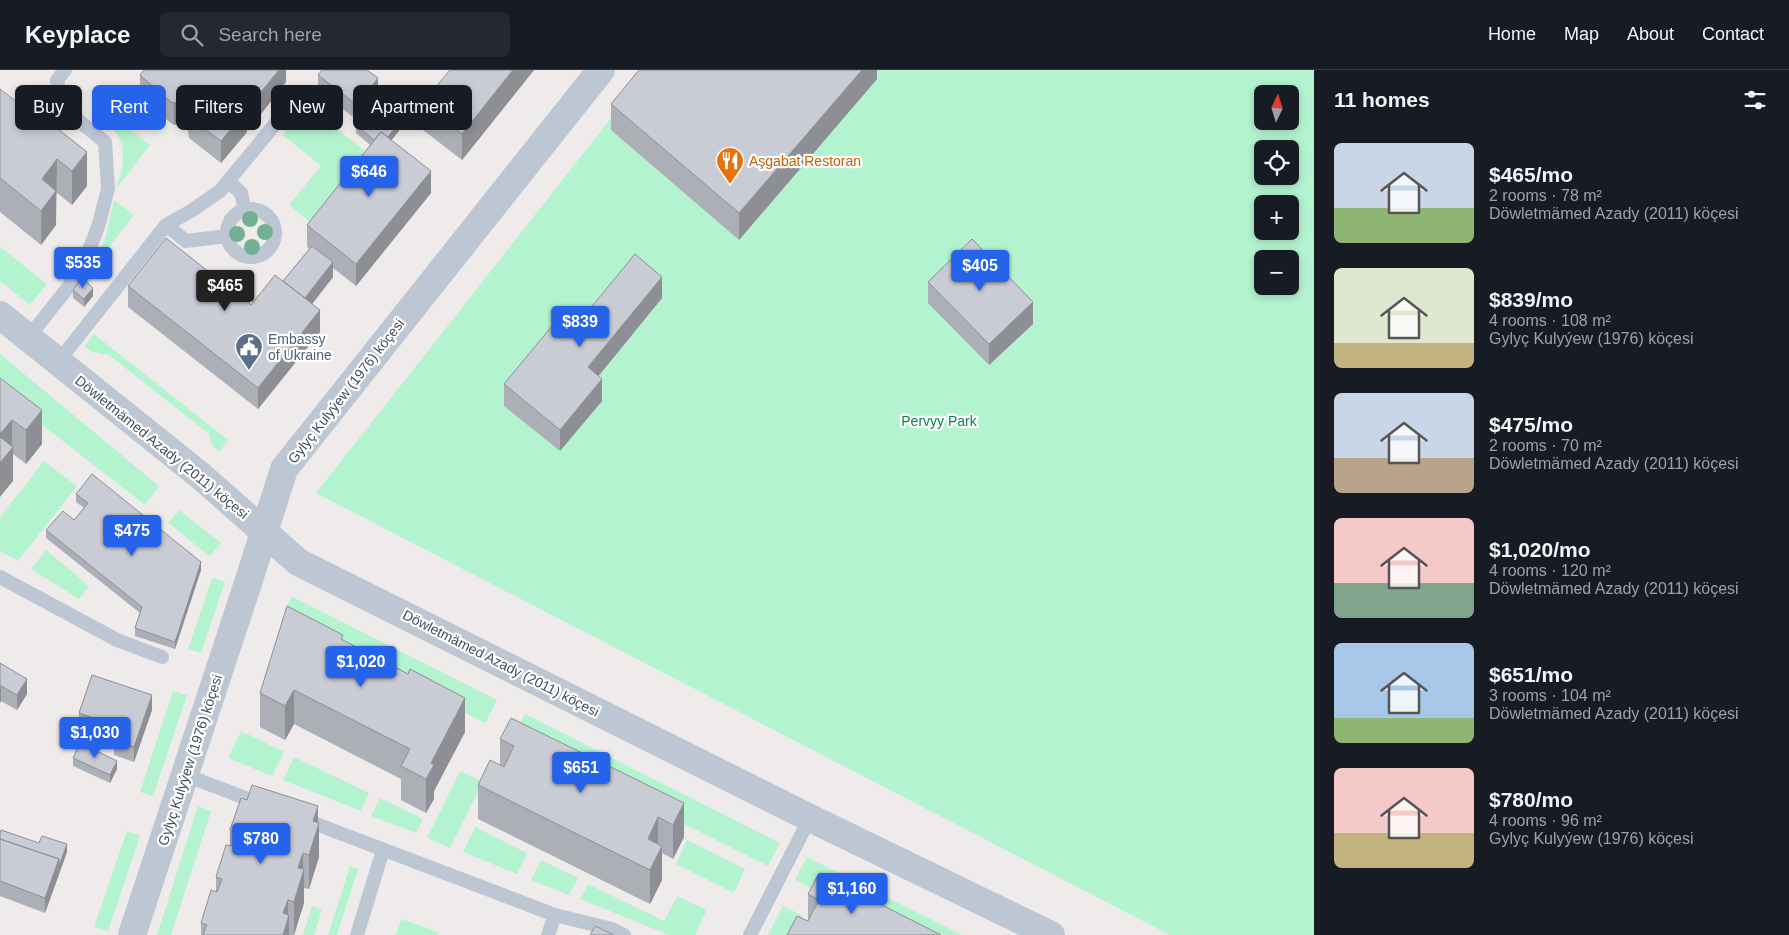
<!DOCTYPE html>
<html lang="en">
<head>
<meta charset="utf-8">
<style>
	:root { --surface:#171b24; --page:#242831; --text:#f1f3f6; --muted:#9ea1a6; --line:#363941; --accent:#2563eb }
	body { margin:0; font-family:Arial,sans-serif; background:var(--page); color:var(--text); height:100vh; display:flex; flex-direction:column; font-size:19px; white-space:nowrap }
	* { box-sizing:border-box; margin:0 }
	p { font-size:16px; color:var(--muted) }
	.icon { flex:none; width:28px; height:28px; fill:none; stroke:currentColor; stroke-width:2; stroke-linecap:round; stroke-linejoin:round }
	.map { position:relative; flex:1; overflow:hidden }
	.side { display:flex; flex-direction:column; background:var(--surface); width:475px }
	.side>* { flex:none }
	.top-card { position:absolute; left:15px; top:15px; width:475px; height:45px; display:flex; gap:10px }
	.needle { width:32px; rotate:4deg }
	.controls { position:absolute; left:1254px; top:15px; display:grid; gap:10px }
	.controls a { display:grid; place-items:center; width:45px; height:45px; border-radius:8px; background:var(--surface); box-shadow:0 2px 8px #0003; font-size:25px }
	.price { position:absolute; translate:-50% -42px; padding:0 11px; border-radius:5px; background:var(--accent); color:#fff; font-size:16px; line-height:32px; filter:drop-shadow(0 1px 2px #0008) }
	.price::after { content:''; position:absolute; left:50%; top:30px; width:15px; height:11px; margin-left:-8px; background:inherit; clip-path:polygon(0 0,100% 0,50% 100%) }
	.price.selected { background:#222; color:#fff }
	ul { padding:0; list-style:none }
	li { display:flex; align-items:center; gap:15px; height:125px; padding:0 20px }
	li span { display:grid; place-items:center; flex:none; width:140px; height:100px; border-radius:8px; color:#555 }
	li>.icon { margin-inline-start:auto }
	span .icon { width:60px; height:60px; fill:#fffc; stroke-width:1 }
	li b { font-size:21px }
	h2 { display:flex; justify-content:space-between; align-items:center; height:60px; padding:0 20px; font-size:21px }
	.tag { padding:0 18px; border-radius:8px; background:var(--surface); box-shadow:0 2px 8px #0003; font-size:18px; line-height:45px }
	.tag.selected { background:var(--accent); color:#fff }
	header { display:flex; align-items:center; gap:30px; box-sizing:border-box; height:70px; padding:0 25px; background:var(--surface); border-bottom:1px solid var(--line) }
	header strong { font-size:24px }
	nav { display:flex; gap:28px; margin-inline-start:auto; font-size:18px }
	.search { width:350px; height:45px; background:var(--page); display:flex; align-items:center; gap:12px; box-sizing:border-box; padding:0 18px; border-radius:8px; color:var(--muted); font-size:19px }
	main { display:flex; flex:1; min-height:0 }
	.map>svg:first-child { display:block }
</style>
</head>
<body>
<header>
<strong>Keyplace</strong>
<div class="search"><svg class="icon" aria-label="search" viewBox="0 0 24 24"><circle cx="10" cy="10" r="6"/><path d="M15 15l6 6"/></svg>Search here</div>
<nav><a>Home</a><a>Map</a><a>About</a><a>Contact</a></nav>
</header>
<main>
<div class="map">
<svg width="1314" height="865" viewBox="0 0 1314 865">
	<rect width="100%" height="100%" fill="#efebeb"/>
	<path fill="#b3f3d0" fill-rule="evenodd" d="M 649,0 L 1314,0 L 1314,865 L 1170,865 L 316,423 ZM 1262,24 L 1290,24 L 1290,51 L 1262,51 ZM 1262,79 L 1290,79 L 1290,106 L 1262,106 ZM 1262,134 L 1290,134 L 1290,161 L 1262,161 ZM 1262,189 L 1290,189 L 1290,216 L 1262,216 Z
		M 97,33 L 150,75 L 116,119 C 130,77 124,66 92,38 Z
		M 307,35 L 370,85 L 314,155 L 289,135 L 321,96 L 283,65 Z
		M 114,130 L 134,145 L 94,197 L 106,166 Z
		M 0,177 L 47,214 L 30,235 L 0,211 Z
		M 94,264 L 228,370 L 219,382 L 212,375 L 209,364 L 109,285 L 92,282 L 84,276 Z
		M 0,284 L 159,416 L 145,435 L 0,322 Z
		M 44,391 L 77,416 L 18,491 L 0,481 L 0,447 Z
		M 179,440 L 221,473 L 210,486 L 168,453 Z
		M 46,480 L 89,516 L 79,529 L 31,499 Z
		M 212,508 L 225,512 L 201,583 L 188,579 Z
		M 291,526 L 497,630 L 485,653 L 282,551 Z
		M 173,621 L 187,625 L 153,726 L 140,722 Z
		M 525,644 L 780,773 L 768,796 L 513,668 Z
		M 241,661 L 284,682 L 272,706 L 228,688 Z
		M 294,687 L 369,723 L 361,741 L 283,710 Z
		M 460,701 L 483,712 L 450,778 L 427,768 Z
		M 380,728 L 423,749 L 416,763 L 371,746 Z
		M 198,736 L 211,741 L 171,865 L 157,865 Z
		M 475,757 L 527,783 L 517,804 L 463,782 Z
		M 127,761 L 140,766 L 108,861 L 94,857 Z
		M 687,770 L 745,799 L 734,823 L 676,794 Z
		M 807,787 L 962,865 L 905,865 L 795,810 Z
		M 541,790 L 578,808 L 569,825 L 531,810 Z
		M 350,796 L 358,799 L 337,865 L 328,865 Z
		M 588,814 L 664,851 L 677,826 L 707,840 L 695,865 L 669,865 L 580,829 Z
		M 312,836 L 322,839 L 314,865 L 303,865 Z
		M 783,836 L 803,846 L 793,865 L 768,865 Z
		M 401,849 L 440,863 L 436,865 L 396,865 Z"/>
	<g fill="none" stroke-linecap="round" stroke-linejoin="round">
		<path stroke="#bdc7d3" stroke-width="14" d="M 228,111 L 241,123 L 245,140
			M227 163a24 24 0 1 1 48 0a24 24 0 1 1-48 0Z
			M 166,155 L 186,171 L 227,166
			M 28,268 L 70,215 L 82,197 L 98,157 L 108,119 L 105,72 L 62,37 L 57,10 L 65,0
			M 58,292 L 166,155 L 191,141 L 220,121 L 286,41
			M 0,507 L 117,570 L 162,587
			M 185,705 L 264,735
			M 303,749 L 555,845 L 612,859 L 624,865
			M 357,865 L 383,780
			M 548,865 L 555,845
			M 750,865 L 810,748"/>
		<path stroke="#bdc7d3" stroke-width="28" d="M 0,245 L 202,407 L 298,492 L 810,748 L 1051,865
			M 132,865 L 248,513 L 284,399 L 601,0"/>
	</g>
	<g fill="#73b196">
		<circle cx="250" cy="149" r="8"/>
		<circle cx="265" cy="162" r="8"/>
		<circle cx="237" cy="164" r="8"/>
		<circle cx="252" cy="177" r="8"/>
	</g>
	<path fill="#adafb6" d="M 286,0 L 286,12 L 261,44 L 259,46 L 255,45 L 247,55 L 247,62 L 221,93 L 189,68 L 188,61 L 178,53 L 174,55 L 171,53 L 140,27 L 140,5 Z
		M 534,0 L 462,90 L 423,60 L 423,33 Z
		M 877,0 L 877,9 L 739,170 L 611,60 L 611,34 Z
		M 318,5 L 378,23 L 357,50 L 318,20 Z
		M 0,19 L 87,116 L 72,135 L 57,123 L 56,124 L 56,155 L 41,175 L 0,142 Z
		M 356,55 L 399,61 L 391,70 L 431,123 L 356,216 L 333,198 L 333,207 L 312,234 L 320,262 L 258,339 L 128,237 L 128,216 L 251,235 L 283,211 L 309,179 L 307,176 L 307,155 L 370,75 L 356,63 Z
		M 928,212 L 1033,254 L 989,295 L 928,233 Z
		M 73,220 L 93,226 L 84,237 L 73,228 Z
		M 662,228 L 598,306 L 602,331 L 560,381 L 504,336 L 504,314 L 566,268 Z
		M 0,308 L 42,374 L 26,394 L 13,384 L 13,411 Z
		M 76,424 L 201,500 L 175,579 L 135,566 L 135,558 L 140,543 L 46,468 L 46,460 L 74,450 L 84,438 L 76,432 Z
		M 343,571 L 465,662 L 434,721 L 434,729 L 426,743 L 401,730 L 401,709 L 294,654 L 285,670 L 260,657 L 260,623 Z
		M 0,593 L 27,624 L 17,640 L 1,631 L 0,633 Z
		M 152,640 L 134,692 L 114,685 L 114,670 L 79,658 L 79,643 Z
		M 500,669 L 684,733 L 684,767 L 673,789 L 662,783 L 662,810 L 650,834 L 478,749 L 478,715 L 500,695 Z
		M 73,688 L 117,699 L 110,713 L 73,696 Z
		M 318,752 L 319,787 L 309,819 L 304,818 L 304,833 L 294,865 L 201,865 L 201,853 L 216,822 L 216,807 L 230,776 L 230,760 Z
		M 0,764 L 67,782 L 45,843 L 0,826 Z
		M 808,824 L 941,865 L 808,851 Z"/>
	<path fill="#8d8f94" d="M 279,0 L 286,0 L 286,12 L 261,44 L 259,46 L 259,24 Z
		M 513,0 L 534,0 L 462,90 L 462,64 Z
		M 862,0 L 877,0 L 877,9 L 739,170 L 739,143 Z
		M 378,8 L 378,23 L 357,50 L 357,35 Z
		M 255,24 L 255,45 L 247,55 L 247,62 L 221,93 L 221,71 L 246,34 Z
		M 178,31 L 178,53 L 174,55 L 174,33 Z
		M 399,53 L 399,61 L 381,83 L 381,75 Z
		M 87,82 L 87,116 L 72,135 L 72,101 Z
		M 57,89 L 56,155 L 41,175 L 42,109 Z
		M 431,101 L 431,123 L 356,216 L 356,194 Z
		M 333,192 L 333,207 L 302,247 L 302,232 Z
		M 662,207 L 662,228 L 588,319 L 588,297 Z
		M 93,218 L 93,226 L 84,237 L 84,229 Z
		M 1033,232 L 1033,254 L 989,295 L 989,274 Z
		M 320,240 L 320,262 L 258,339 L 258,318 Z
		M 602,309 L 602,331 L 560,381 L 560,360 Z
		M 42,340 L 42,374 L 26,394 L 26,360 Z
		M 12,350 L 12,379 L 13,377 L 13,411 L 0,427 L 0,364 Z
		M 201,492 L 201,500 L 175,579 L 175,572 Z
		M 27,609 L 27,624 L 17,640 L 17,625 Z
		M 1,616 L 1,631 L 0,633 L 0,618 Z
		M 294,620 L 294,654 L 285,670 L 285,636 Z
		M 152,625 L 152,640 L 134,692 L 134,677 Z
		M 465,628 L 465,662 L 434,721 L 434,729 L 426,743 L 426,709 L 431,693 Z
		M 117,691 L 117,699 L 110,713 L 110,705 Z
		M 684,733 L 684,767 L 673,789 L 673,755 Z
		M 318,736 L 318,758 L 319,753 L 319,787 L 309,819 L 309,785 L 313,751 Z
		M 658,747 L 658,781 L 648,769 Z
		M 67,774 L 67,782 L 45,843 L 45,828 L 59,789 Z
		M 662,776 L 662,810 L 650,834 L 650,800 Z
		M 303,783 L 303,804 L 304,799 L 304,833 L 294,865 L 294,832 L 298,798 Z
		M 288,830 L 288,850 L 289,845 L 289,865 L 283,865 L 283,843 Z"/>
	<path fill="#c9ccd4" stroke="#8d8f94" d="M 144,0 L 279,0 L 261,22 L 259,24 L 255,24 L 246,34 L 247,40 L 221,71 L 189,47 L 188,40 L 178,31 L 174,33 L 171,32 L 140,5 Z
		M 322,0 L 367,0 L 378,8 L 357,35 L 318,5 Z
		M 450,0 L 513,0 L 462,64 L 423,33 Z
		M 639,0 L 862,0 L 739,143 L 611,34 Z
		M 0,19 L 22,36 L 24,32 L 87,82 L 72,101 L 57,89 L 42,109 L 56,121 L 41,141 L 0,108 Z
		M 374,33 L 399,53 L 388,67 L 381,62 L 374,70 L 356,55 Z
		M 381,62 L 431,101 L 356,194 L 307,155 Z
		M 166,168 L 251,235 L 275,205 L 320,240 L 258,318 L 128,216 Z
		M 972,169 L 1033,232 L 989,274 L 928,212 Z
		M 312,176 L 333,192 L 305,228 L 283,211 Z
		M 635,184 L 662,207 L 588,297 L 602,309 L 560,360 L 504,314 L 552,256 L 566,268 Z
		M 82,208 L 93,218 L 84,229 L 73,220 Z
		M 0,308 L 42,340 L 26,360 L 12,350 L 0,364 Z
		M 0,367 L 13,377 L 0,393 Z
		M 92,404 L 201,492 L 175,572 L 135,558 L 142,537 L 46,460 L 63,441 L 74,450 L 88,433 L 76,424 Z
		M 287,536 L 343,565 L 341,569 L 408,604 L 410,599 L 465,628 L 431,693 L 434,695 L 426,709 L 401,696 L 410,679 L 294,620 L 285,636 L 260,623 Z
		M 0,593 L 27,609 L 17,625 L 1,616 L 0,618 Z
		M 92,605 L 152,625 L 134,677 L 114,670 L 119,657 L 79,643 Z
		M 511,648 L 684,733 L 673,755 L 658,747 L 648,769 L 662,776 L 650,800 L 478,715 L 490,690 L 504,697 L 514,676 L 500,669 Z
		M 80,673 L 117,691 L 110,705 L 73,688 Z
		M 252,715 L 318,736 L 313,751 L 319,753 L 309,785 L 303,783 L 298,798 L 304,799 L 294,832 L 288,830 L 283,843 L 289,845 L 283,865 L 203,865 L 207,855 L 201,853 L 211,820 L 217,822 L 222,809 L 216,807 L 226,775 L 232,776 L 236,762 L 230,760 L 241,728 L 247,730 Z
		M 1,760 L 39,773 L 42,766 L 67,774 L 59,796 L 59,789 L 0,769 L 0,764 Z
		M 0,769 L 59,789 L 45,828 L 0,811 Z
		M 819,803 L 941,865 L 787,865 L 797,846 L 808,851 L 819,830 L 808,824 Z
		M 595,856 L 614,865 L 590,865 Z"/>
	<defs>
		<symbol id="restaurant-pin" viewBox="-11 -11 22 30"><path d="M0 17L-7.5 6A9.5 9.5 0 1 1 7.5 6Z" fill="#e8710a" stroke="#fff"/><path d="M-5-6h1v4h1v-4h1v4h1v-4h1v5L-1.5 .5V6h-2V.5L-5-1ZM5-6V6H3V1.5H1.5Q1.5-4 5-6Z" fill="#fff"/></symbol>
		<symbol id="civic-pin" viewBox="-11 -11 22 30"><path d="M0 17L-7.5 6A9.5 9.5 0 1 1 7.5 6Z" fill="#5c6f8a" stroke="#fff"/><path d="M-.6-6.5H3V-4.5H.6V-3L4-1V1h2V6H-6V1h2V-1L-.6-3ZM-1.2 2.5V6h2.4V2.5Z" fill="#fff"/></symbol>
	</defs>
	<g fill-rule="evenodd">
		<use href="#restaurant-pin" x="714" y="75" width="32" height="43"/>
		<use href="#civic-pin" x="233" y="261" width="32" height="43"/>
	</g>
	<g text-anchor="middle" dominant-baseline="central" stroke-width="4.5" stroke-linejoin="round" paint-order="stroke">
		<g font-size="14" fill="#c56008" stroke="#fff" text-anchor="start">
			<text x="749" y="91">Aşgabat Restoran</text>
		</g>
		<g font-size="14" fill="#4e5e75" stroke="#fff" text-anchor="start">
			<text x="268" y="269">Embassy<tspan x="268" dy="16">of Ukraine</tspan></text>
		</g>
		<g font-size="14" fill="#424d5a" stroke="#fff">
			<text transform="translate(346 321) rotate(-52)">Gylyç Kulyýew (1976) köçesi</text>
			<text transform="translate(162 377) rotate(39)">Döwletmämed Azady (2011) köçesi</text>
			<text transform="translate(501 593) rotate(27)">Döwletmämed Azady (2011) köçesi</text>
			<text transform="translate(190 690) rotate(-72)">Gylyç Kulyýew (1976) köçesi</text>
		</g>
		<g font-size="14" fill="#0d8250" stroke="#fff">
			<text x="939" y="351">Pervyy Park</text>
		</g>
	</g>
</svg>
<div class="controls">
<a><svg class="needle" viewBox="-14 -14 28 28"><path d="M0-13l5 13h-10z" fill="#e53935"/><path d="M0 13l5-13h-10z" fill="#9ea1a6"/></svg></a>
<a><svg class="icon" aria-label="locate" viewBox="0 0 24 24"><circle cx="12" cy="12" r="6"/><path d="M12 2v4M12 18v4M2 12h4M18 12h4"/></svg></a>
<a>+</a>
<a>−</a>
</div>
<b class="price" style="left:369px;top:128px">$646</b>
<b class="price" style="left:83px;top:219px">$535</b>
<b class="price" style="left:980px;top:222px">$405</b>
<b class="price selected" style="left:225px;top:242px">$465</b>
<b class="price" style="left:580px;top:278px">$839</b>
<b class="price" style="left:132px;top:487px">$475</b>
<b class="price" style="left:361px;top:618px">$1,020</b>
<b class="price" style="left:95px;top:689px">$1,030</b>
<b class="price" style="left:581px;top:724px">$651</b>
<b class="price" style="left:261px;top:795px">$780</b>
<b class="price" style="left:852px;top:845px">$1,160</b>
<div class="top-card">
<a class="tag">Buy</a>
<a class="tag selected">Rent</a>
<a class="tag">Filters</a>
<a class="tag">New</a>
<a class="tag">Apartment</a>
</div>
</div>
<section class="side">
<h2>11 homes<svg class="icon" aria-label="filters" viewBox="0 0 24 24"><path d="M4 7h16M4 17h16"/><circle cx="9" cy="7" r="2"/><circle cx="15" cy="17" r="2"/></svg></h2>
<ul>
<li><span style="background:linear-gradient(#c9d6e8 65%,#8fb573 0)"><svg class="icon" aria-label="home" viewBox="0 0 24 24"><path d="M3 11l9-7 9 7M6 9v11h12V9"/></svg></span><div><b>$465/mo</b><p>2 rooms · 78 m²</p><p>Döwletmämed Azady (2011) köçesi</p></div></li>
<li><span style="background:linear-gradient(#dfe7d0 75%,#c2b280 0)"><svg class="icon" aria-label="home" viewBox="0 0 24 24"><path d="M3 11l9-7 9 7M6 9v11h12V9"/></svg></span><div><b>$839/mo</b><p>4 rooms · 108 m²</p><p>Gylyç Kulyýew (1976) köçesi</p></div></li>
<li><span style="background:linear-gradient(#c9d6e8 65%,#b9a48a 0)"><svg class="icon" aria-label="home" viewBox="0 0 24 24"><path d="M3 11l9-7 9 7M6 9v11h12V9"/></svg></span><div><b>$475/mo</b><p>2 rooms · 70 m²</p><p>Döwletmämed Azady (2011) köçesi</p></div></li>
<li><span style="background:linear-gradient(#f6c9c9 65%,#7fa58c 0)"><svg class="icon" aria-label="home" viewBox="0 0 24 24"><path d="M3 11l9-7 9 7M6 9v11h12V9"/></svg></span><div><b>$1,020/mo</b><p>4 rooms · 120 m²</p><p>Döwletmämed Azady (2011) köçesi</p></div></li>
<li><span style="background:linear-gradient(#a9c7e8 75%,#8fb573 0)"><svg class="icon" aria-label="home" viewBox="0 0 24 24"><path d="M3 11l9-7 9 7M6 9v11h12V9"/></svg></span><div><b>$651/mo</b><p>3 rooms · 104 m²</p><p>Döwletmämed Azady (2011) köçesi</p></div></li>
<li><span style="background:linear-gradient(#f6c9c9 65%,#c2b280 0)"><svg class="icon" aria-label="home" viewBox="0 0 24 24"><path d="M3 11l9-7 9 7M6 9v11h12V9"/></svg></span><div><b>$780/mo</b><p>4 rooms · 96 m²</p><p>Gylyç Kulyýew (1976) köçesi</p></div></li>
</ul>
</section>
</main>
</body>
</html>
